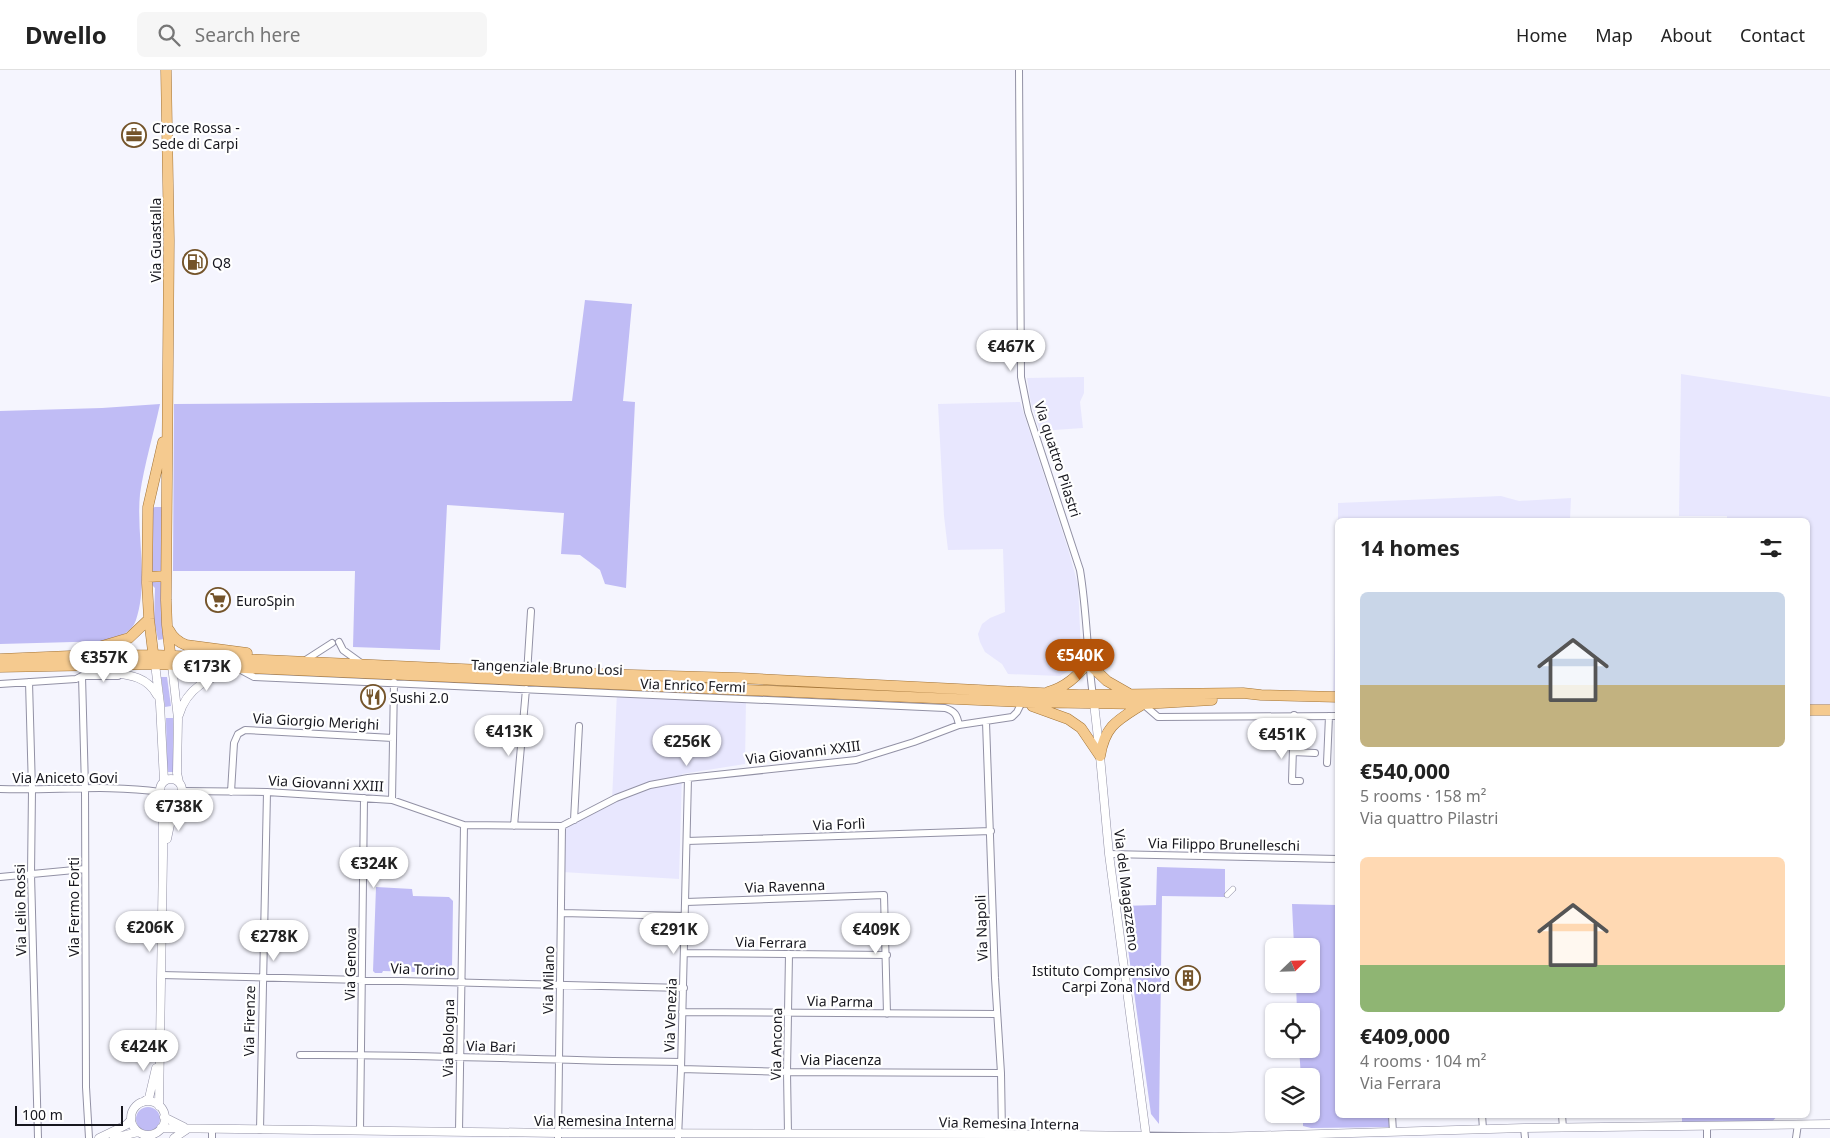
<!DOCTYPE html>
<html lang="en">
<head>
<meta charset="utf-8">
<style>
	:root { --surface:#fff; --page:#f6f6f6; --text:#222; --muted:#767676; --line:#e0e0e0; --accent:#b45309 }
	body { margin:0; font-family:"Noto Sans",sans-serif; background:var(--page); color:var(--text); height:100vh; display:flex; flex-direction:column; font-size:19px; white-space:nowrap }
	* { box-sizing:border-box; margin:0 }
	p { font-size:16px; color:var(--muted) }
	.icon { flex:none; width:28px; height:28px; fill:none; stroke:currentColor; stroke-width:2; stroke-linecap:round; stroke-linejoin:round }
	.map { position:relative; flex:1; overflow:hidden }
	.panel { position:absolute; left:1335px; top:448px; width:475px; height:600px; display:flex; flex-direction:column; background:var(--surface); border-radius:8px; box-shadow:0 1px 4px #0004 }
	.panel>* { flex:none }
	.needle { width:32px; rotate:67deg }
	.buttons { position:absolute; left:1265px; top:868px; display:grid; gap:10px }
	.buttons a { display:grid; place-items:center; width:55px; height:55px; border-radius:8px; background:var(--surface); box-shadow:0 1px 4px #0004; font-size:25px }
	.scale { position:absolute; left:15px; bottom:12px; width:108px; box-sizing:border-box; padding-left:5px; border:2px solid #17171e; border-top:0; font-size:14px; line-height:18px; white-space:nowrap; color:#17171e; -webkit-text-stroke:4px #fff; paint-order:stroke }
	.price { position:absolute; translate:-50% -42px; padding:0 11px; border-radius:18px; background:#fff; color:#222; font-size:16px; line-height:32px; filter:drop-shadow(0 1px 2px #0008) }
	.price::after { content:''; position:absolute; left:50%; top:30px; width:15px; height:11px; margin-left:-8px; background:inherit; clip-path:polygon(0 0,100% 0,50% 100%) }
	.price.on { background:var(--accent); color:#fff }
	ul { padding:0; list-style:none }
	li { display:grid; align-content:center; gap:10px; height:265px; padding:0 25px }
	li span { display:grid; place-items:center; height:155px; border-radius:8px; color:#555 }
	li>.icon { margin-inline-start:auto }
	span .icon { width:90px; height:90px; fill:#fffc; stroke-width:1 }
	li b { font-size:21px }
	h2 { display:flex; justify-content:space-between; align-items:center; height:60px; padding:0 25px; font-size:21px }
	header { display:flex; align-items:center; gap:30px; box-sizing:border-box; height:70px; padding:0 25px; background:var(--surface); border-bottom:1px solid var(--line) }
	header strong { font-size:24px }
	nav { display:flex; gap:28px; margin-inline-start:auto; font-size:18px }
	.search { width:350px; height:45px; background:var(--page); display:flex; align-items:center; gap:12px; box-sizing:border-box; padding:0 18px; border-radius:8px; color:var(--muted); font-size:19px }
	.map>svg:first-child { display:block }
</style>
</head>
<body>
<header>
<strong>Dwello</strong>
<div class="search"><svg class="icon" aria-label="search" viewBox="0 0 24 24"><circle cx="10" cy="10" r="6"/><path d="M15 15l6 6"/></svg>Search here</div>
<nav><a>Home</a><a>Map</a><a>About</a><a>Contact</a></nav>
</header>
<div class="map">
<svg width="1830" height="1068" viewBox="0 0 1830 1068">
	<rect width="100%" height="100%" fill="#f5f5fe"/>
	<path fill="#e8e7fe" d="M 1681,304 L 1830,327 L 1830,637 L 1808,637 L 1808,450 L 1727,450 L 1727,446 L 1679,446 Z
		M 1084,307 L 1084,323 L 1080,332 L 1083,358 L 1040,361 L 1031,334 L 1027,308 Z
		M 1020,332 L 1069,482 L 1078,515 L 1081,581 L 1075,595 L 1070,600 L 1060,606 L 1008,604 L 1002,594 L 985,582 L 980,572 L 978,564 L 982,554 L 990,548 L 1005,542 L 1003,479 L 948,480 L 944,446 L 938,334 Z
		M 1501,426 L 1519,431 L 1571,428 L 1570,450 L 1338,450 L 1338,433 Z
		M 1337,456 L 1338,625 L 1333,625 Z
		M 617,622 L 746,629 L 745,694 L 682,704 L 679,809 L 562,802 L 564,757 L 612,730 Z"/>
	<path fill="#c0bcf5" d="M 585,230 L 632,234 L 623,331 L 635,332 L 626,518 L 605,514 L 600,500 L 580,485 L 561,484 L 564,443 L 447,435 L 440,580 L 353,577 L 355,501 L 173,501 L 174,334 L 572,331 Z
		M 160,334 C 154,362 144,396 140,424 C 136,465 149,510 136,550 C 132,562 120,566 110,571 L 0,574 L 0,341 L 102,338 Z
		M 155,437 L 163,437 L 163,503 L 150,503 L 152,438 Z
		M 162,511 L 164,569 L 158,570 L 154,550 L 155,518 L 152,515 L 152,512 Z
		M 161,607 L 167,607 L 171,636 L 165,637 Z
		M 166,648 L 173,648 L 174,702 L 167,702 Z
		M 1157,797 L 1225,799 L 1225,827 L 1162,826 L 1159,1054 L 1151,1044 L 1122,836 L 1156,835 Z
		M 376,817 L 412,819 L 413,826 L 449,827 L 453,831 L 452,899 L 449,903 L 383,901 L 382,903 L 375,903 L 373,901 Z
		M 1292,834 L 1337,835 L 1338,1045 L 1392,1045 L 1393,1057 L 1311,1058 L 1303,1056 L 1303,1044 L 1311,1044 L 1311,1006 L 1301,1006 L 1299,979 L 1311,979 L 1311,941 L 1297,941 L 1296,914 L 1311,914 L 1311,876 L 1294,876 Z
		M136 1049a12 12 0 1 1 24 0a12 12 0 1 1-24 0Z
		M 1682,1045 L 1778,1045 L 1771,1053 L 1682,1052 Z"/>
	<g fill="none" stroke-linecap="round" stroke-linejoin="round">
		<defs>
			<path id="pedestrian" d="M 1227,825 L 1233,819"/>
			<path id="minor" d="M 1019,0 L 1021,307 L 1028,342 L 1080,500 C 1087,542 1087,584 1093,626
				M 339,572 L 343,580 L 361,593
				M 304,591 L 332,573
				M 239,599 L 254,607 L 945,638 C 955,641 957,645 959,655
				M 527,604 L 531,541
				M 82,606 L 85,718 L 86,1017 L 89,1068
				M 29,612 L 32,720 L 31,804 L 38,1068
				M 0,614 L 76,609 L 82,606 L 118,606
				M 1143,634 L 1158,647 L 1338,646
				M 1294,645 L 1292,711 L 1300,711
				M 986,652 L 995,908 L 1001,1003 L 1002,1064
				M 1293,682 L 1315,683
				M 1327,693 L 1329,646
				M 0,719 C 53,721 107,714 160,722
				M 182,721 L 267,722 L 392,730 L 464,755 L 562,756 L 616,728 L 650,715 L 688,708 L 856,690 L 914,672 L 959,655 L 1012,647 L 1017,642 L 1022,632
				M 231,722 L 234,673 L 238,664 L 245,660 L 393,668
				M 392,730 L 394,612
				M 574,750 L 579,656
				M 514,756 L 526,619
				M 687,771 L 991,761
				M 1109,784 L 1338,789
				M 0,807 L 85,799
				M 686,832 L 884,825 L 887,944
				M 562,843 L 685,846
				M 684,883 L 887,885
				M 161,905 L 684,918
				M 682,942 L 997,944
				M 300,985 C 427,984 554,991 681,992
				M 681,999 L 787,1002 L 1001,1003
				M 1392,1045 L 1393,1062
				M 1482,1045 L 1483,1059
				M 1562,1045 L 1563,1058
				M 1524,1058 L 1525,1068
				M 260,1060 L 267,722
				M 360,1060 L 364,728
				M 459,1061 L 464,755
				M 788,1064 L 787,1002 L 789,884
				M 212,1068 L 212,1059
				M 558,1068 L 562,756
				M 678,1068 L 681,999 L 688,708
				M 1707,1068 L 1707,1056
				M 1796,1068 L 1798,1054"/>
			<path id="tertiary" d="M 155,594 L 160,634 L 164,711
				M 172,595 L 178,649 L 177,703 L 179,712
				M 85,596 C 109,608 142,597 157,625
				M 1094,633 L 1100,686 L 1109,784 L 1146,1065
				M 179,645 C 187,617 209,608 234,599
				M160 720a11 11 0 1 1 22 0a11 11 0 1 1-22 0Z
				M 167,769 L 175,731
				M131 1048a17 17 0 1 1 34 0a17 17 0 1 1-34 0Z
				M 143,1032 L 149,1028 L 156,998
				M 159,1036 L 163,785 L 163,728
				M 164,1047 L 184,1057
				M 161,1058 L 558,1063 L 1002,1064 L 1215,1067 L 1524,1058 L 1830,1054
				M 99,1068 L 126,1055 L 131,1050
				M 114,1068 L 138,1062
				M 174,1068 L 186,1060"/>
			<path id="primary" d="M 166,0 L 169,170 L 166,530 L 167,555 L 171,591
				M 147,507 L 166,506
				M 169,560 C 173,568 178,572 186,575 L 247,583
				M 82,582 L 129,568 L 149,549
				M 0,589 L 70,586 L 154,585 L 527,602 L 739,608 L 1079,625 L 1243,623 L 1261,625 L 1338,627
				M 154,590 L 149,549 L 147,513 L 148,437 L 163,372
				M 0,597 L 155,594 L 1022,632 L 1143,634 L 1212,630
				M 1048,622 C 1066,617 1076,607 1088,593 L 1107,611 L 1128,623
				M 1032,636 L 1068,649 L 1081,658 L 1100,686
				M 1808,640 L 1830,640
				M 1100,686 C 1105,655 1118,650 1143,634"/>
		</defs>
		<use href="#pedestrian" stroke="#9291a5" stroke-width="6"/>
		<use href="#minor" stroke="#9291a5" stroke-width="8"/>
		<use href="#tertiary" stroke="#9291a5" stroke-width="9"/>
		<use href="#primary" stroke="#a37437" stroke-width="11"/>
		<use href="#pedestrian" stroke="#fff" stroke-width="5"/>
		<use href="#minor" stroke="#fff" stroke-width="6"/>
		<use href="#tertiary" stroke="#fff" stroke-width="8"/>
		<use href="#primary" stroke="#f5ca8f" stroke-width="10"/>
	</g>
	<defs>
		<symbol id="office-ring" viewBox="-11 -11 22 22"><circle r="9.5" fill="#fff" stroke="#74542a" stroke-width="1.5"/><path d="M-6-3h4V-5.5h4V-3h4V5H-6ZM-1-4.5V-3h2v-1.5ZM-6 0V1H6V0Z" fill="#74542a"/></symbol>
		<symbol id="fuel-ring" viewBox="-11 -11 22 22"><circle r="9.5" fill="#fff" stroke="#74542a" stroke-width="1.5"/><path d="M-5.5-6h7V0h2V4h1.3V-2.5L3-4.5l.8-.8L6-3V5H2.5V1h-1V6h-7ZM-4.2-4.7v3.2H.2V-4.7Z" fill="#74542a"/></symbol>
		<symbol id="supermarket-ring" viewBox="-11 -11 22 22"><circle r="9.5" fill="#fff" stroke="#74542a" stroke-width="1.5"/><path d="M-6-5.5h2.5l.6 2H6L4.5 2H-2.5L-4.4-4H-6ZM-1.5 3.2a1.3 1.3 0 1 0 .1 0ZM3 3.2a1.3 1.3 0 1 0 .1 0Z" fill="#74542a"/></symbol>
		<symbol id="restaurant-ring" viewBox="-11 -11 22 22"><circle r="9.5" fill="#fff" stroke="#74542a" stroke-width="1.5"/><path d="M-5-6h1v4h1v-4h1v4h1v-4h1v5L-1.5 .5V6h-2V.5L-5-1ZM5-6V6H3V1.5H1.5Q1.5-4 5-6Z" fill="#74542a"/></symbol>
		<symbol id="building-ring" viewBox="-11 -11 22 22"><circle r="9.5" fill="#fff" stroke="#74542a" stroke-width="1.5"/><path d="M-4-6H4V6H1V3H-1V6H-4ZM-2.5-4.3h1.7v1.8h-1.7ZM.8-4.3h1.7v1.8H.8ZM-2.5-1h1.7V.8h-1.7ZM.8-1h1.7V.8H.8Z" fill="#74542a"/></symbol>
	</defs>
	<g fill-rule="evenodd">
		<use href="#office-ring" x="120" y="51" width="28" height="28"/>
		<use href="#fuel-ring" x="181" y="178" width="28" height="28"/>
		<use href="#supermarket-ring" x="204" y="516" width="28" height="28"/>
		<use href="#restaurant-ring" x="359" y="613" width="28" height="28"/>
		<use href="#building-ring" x="1174" y="894" width="28" height="28"/>
	</g>
	<g text-anchor="middle" dominant-baseline="central" stroke-width="4.5" stroke-linejoin="round" paint-order="stroke">
		<g font-size="14" fill="#17171e" stroke="#fff" text-anchor="start">
			<text x="152" y="57">Croce Rossa -<tspan x="152" dy="16">Sede di Carpi</tspan></text>
			<text x="212" y="192">Q8</text>
			<text x="236" y="530">EuroSpin</text>
			<text x="390" y="627">Sushi 2.0</text>
			<text x="1170" y="900" text-anchor="end">Istituto Comprensivo<tspan x="1170" dy="16">Carpi Zona Nord</tspan></text>
		</g>
		<g font-size="14" fill="#17171e" stroke="#fff">
			<text transform="translate(155 170) rotate(-90)">Via Guastalla</text>
			<text transform="translate(1058 389) rotate(72)">Via quattro Pilastri</text>
			<text transform="translate(547 597) rotate(2)">Tangenziale Bruno Losi</text>
			<text transform="translate(693 615) rotate(2)">Via Enrico Fermi</text>
			<text transform="translate(316 651) rotate(3)">Via Giorgio Merighi</text>
			<text transform="translate(803 682) rotate(-7)">Via Giovanni XXIII</text>
			<text x="65" y="707">Via Aniceto Govi</text>
			<text transform="translate(326 713) rotate(3)">Via Giovanni XXIII</text>
			<text transform="translate(839 754) rotate(-2)">Via Forlì</text>
			<text transform="translate(1224 774) rotate(1)">Via Filippo Brunelleschi</text>
			<text transform="translate(785 816) rotate(-2)">Via Ravenna</text>
			<text transform="translate(1127 820) rotate(83)">Via del Magazzeno</text>
			<text transform="translate(73 837) rotate(-90)">Via Fermo Forti</text>
			<text transform="translate(20 840) rotate(-91)">Via Lelio Rossi</text>
			<text transform="translate(981 858) rotate(-92)">Via Napoli</text>
			<text transform="translate(771 872) rotate(1)">Via Ferrara</text>
			<text transform="translate(350 894) rotate(-89)">Via Genova</text>
			<text transform="translate(423 899) rotate(2)">Via Torino</text>
			<text transform="translate(548 910) rotate(-89)">Via Milano</text>
			<text transform="translate(840 931) rotate(1)">Via Parma</text>
			<text transform="translate(670 945) rotate(-88)">Via Venezia</text>
			<text transform="translate(249 951) rotate(-89)">Via Firenze</text>
			<text transform="translate(448 968) rotate(-89)">Via Bologna</text>
			<text transform="translate(776 974) rotate(-89)">Via Ancona</text>
			<text transform="translate(491 976) rotate(2)">Via Bari</text>
			<text x="841" y="989">Via Piacenza</text>
			<text x="604" y="1050">Via Remesina Interna</text>
			<text transform="translate(1009 1053) rotate(1)">Via Remesina Interna</text>
		</g>
	</g>
</svg>
<div class="buttons">
<a><svg class="needle" viewBox="-14 -14 28 28"><path d="M0-13l5 13h-10z" fill="#e53935"/><path d="M0 13l5-13h-10z" fill="#767676"/></svg></a>
<a><svg class="icon" aria-label="locate" viewBox="0 0 24 24"><circle cx="12" cy="12" r="6"/><path d="M12 2v4M12 18v4M2 12h4M18 12h4"/></svg></a>
<a><svg class="icon" aria-label="layers" viewBox="0 0 24 24"><path d="M12 4l9 5-9 5-9-5zM3 14l9 5 9-5"/></svg></a>
</div>
<div class="scale">100 m</div>
<b class="price" style="left:1011px;top:302px">€467K</b>
<b class="price on" style="left:1080px;top:611px">€540K</b>
<b class="price" style="left:104px;top:613px">€357K</b>
<b class="price" style="left:207px;top:622px">€173K</b>
<b class="price" style="left:509px;top:687px">€413K</b>
<b class="price" style="left:1282px;top:690px">€451K</b>
<b class="price" style="left:687px;top:697px">€256K</b>
<b class="price" style="left:179px;top:762px">€738K</b>
<b class="price" style="left:374px;top:819px">€324K</b>
<b class="price" style="left:150px;top:883px">€206K</b>
<b class="price" style="left:674px;top:885px">€291K</b>
<b class="price" style="left:876px;top:885px">€409K</b>
<b class="price" style="left:274px;top:892px">€278K</b>
<b class="price" style="left:144px;top:1002px">€424K</b>
<section class="panel">
<h2>14 homes<svg class="icon" aria-label="filters" viewBox="0 0 24 24"><path d="M4 7h16M4 17h16"/><circle cx="9" cy="7" r="2"/><circle cx="15" cy="17" r="2"/></svg></h2>
<ul>
<li><span style="background:linear-gradient(#c9d6e8 60%,#c2b280 0)"><svg class="icon" aria-label="home" viewBox="0 0 24 24"><path d="M3 11l9-7 9 7M6 9v11h12V9"/></svg></span><div><b>€540,000</b><p>5 rooms · 158 m²</p><p>Via quattro Pilastri</p></div></li>
<li><span style="background:linear-gradient(#ffd9b3 70%,#8fb573 0)"><svg class="icon" aria-label="home" viewBox="0 0 24 24"><path d="M3 11l9-7 9 7M6 9v11h12V9"/></svg></span><div><b>€409,000</b><p>4 rooms · 104 m²</p><p>Via Ferrara</p></div></li>
</ul>
</section>
</div>
</body>
</html>
